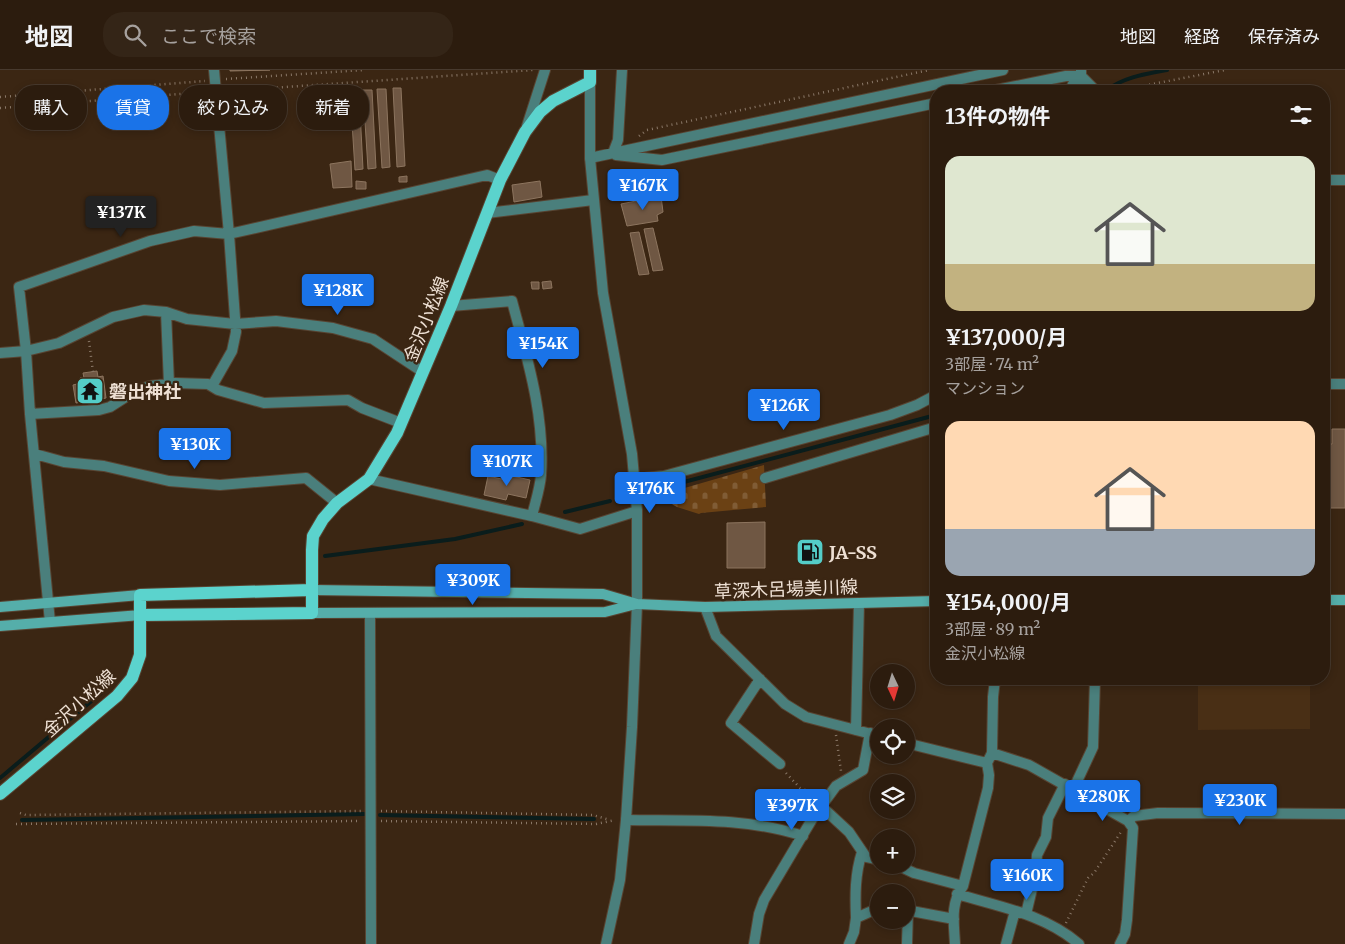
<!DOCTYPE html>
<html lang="ja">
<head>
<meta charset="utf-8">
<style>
	:root { --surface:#2c1c0e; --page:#342517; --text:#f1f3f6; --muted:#a6a19e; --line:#483a2e; --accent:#1a73e8 }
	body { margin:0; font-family:Merriweather,"Noto Sans JP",serif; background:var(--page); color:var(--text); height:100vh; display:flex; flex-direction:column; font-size:19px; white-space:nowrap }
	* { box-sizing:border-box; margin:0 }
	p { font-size:16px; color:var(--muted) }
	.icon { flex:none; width:28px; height:28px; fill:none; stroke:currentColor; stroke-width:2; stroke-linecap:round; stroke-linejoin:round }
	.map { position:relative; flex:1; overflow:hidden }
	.side { position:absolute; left:930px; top:15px; width:400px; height:600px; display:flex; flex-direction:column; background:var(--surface); border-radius:20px; box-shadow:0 2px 8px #0003,0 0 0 1px var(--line) }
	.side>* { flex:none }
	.top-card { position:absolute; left:15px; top:15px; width:475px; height:45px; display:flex; gap:10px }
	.needle { width:32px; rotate:176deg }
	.tools { position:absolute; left:870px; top:594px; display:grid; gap:10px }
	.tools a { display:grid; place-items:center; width:45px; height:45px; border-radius:50%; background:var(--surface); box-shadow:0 2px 8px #0003,0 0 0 1px var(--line); font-size:25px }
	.price { position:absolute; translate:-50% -42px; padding:0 11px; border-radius:5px; background:var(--accent); color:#fff; font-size:16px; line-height:32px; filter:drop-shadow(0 1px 2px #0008) }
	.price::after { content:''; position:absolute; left:50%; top:30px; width:15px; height:11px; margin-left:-8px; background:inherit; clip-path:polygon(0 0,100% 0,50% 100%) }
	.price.selected { background:#222; color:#fff }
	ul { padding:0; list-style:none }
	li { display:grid; align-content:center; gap:10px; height:265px; padding:0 15px }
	li span { display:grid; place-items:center; height:155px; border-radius:15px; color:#555 }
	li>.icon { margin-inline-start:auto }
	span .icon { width:90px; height:90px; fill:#fffc; stroke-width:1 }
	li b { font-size:21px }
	h2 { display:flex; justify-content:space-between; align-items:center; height:60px; padding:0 15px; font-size:21px }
	.tag { padding:0 18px; border-radius:20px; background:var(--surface); box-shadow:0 2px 8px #0003,0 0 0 1px var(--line); font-size:18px; line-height:45px }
	.tag.selected { background:var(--accent); color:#fff }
	header { display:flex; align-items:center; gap:30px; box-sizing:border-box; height:70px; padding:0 25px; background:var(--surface); border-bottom:1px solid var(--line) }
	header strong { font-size:24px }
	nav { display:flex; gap:28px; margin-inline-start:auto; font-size:18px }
	.search { width:350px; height:45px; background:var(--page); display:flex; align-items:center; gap:12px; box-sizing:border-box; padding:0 18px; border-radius:20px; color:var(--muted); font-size:19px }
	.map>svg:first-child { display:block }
</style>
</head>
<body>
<header>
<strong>地図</strong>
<div class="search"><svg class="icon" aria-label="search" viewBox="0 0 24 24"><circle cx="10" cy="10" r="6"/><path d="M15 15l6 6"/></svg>ここで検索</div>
<nav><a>地図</a><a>経路</a><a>保存済み</a></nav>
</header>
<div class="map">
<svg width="1345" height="874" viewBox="0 0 1345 874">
	<defs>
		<pattern id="cemetery-stones" width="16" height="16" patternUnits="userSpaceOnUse" patternTransform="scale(1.25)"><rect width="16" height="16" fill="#6b4114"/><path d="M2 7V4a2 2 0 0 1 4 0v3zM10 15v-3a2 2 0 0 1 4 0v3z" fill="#805c35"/></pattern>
	</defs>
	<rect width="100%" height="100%" fill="#3b2613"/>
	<path fill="#492f15" d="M 1198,609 L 1310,609 L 1310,659 L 1198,660 Z"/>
	<path fill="url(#cemetery-stones)" d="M 764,395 L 766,437 L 701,443 L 699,444 L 677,437 L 657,426 Z"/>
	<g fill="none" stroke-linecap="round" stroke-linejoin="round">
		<path stroke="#0a1d1c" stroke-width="4" d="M 1105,21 C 1124,7 1145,4 1167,0
			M 665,417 L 936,345
			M 565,442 L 610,431
			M 325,486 L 455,469 L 522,454
			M 0,708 L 101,623
			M 380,745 L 594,749
			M 22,750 L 364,744"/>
	</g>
	<path fill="#6f5743" stroke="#8d755f" d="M 230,0 L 270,0 L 230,1 Z
		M 393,18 L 401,18 L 405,96 L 397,97 Z
		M 377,19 L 386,19 L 390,97 L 382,98 Z
		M 363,20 L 372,20 L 376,98 L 368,99 Z
		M 350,21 L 359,21 L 363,99 L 355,100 Z
		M 351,91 L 352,117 L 333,118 L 330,94 Z
		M 407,106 L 407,112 L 399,112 L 399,107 Z
		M 356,111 L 366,112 L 366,119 L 356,119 Z
		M 540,111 L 542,127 L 514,132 L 512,115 Z
		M 661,126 L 663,142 L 657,145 L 658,151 L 627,156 L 621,134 Z
		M 653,158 L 663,200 L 653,201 L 644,159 Z
		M 639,162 L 649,204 L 639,205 L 630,163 Z
		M 551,211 L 552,218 L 543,219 L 542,212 Z
		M 531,212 L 539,212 L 539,219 L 532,219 Z
		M 97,301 L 98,307 L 103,306 L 106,328 L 101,329 L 101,333 L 89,335 L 88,331 L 76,333 L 73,315 L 81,313 L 80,308 L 84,308 L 83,303 Z
		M 1332,359 L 1345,359 L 1345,438 L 1324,438 L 1324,374 L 1332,374 Z
		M 508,405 L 530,410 L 526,428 L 508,424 L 506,430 L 484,425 L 488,406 L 506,410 Z
		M 765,452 L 765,498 L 727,498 L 727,453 Z"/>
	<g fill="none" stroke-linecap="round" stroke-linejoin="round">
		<defs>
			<path id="minor" d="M 1081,1 L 1081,6 L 1096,21
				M 991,21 L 1066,6 L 1081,6
				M 1070,21 L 1073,14 L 1081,6
				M 527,56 L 545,0
				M 613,83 L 618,70 L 622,0
				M 616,85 L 662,90 L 936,33
				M 590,88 L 1003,0
				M 1324,110 L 1345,110
				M 487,143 L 593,130
				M 451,236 L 512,231 C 527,288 545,345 541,405 C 540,419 535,433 532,446
				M 166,242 L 169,314
				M 0,283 L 26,281 L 59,273 L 113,247 L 144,240 L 166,242 L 187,249 L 235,254 L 276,251 L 333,258 L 373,269 L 423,302
				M 1324,314 L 1345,314
				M 212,316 L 232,281 L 236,262 L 229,164 L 214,0
				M 30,344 L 99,340 L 110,337 L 135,321 L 150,316 L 175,313 L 208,314 L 218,320 L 264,333 L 348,330 L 362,338 L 401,353
				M 35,384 L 64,392 L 104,396 L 169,411 L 220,415 L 306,408 L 337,433
				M 765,408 L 936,357
				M 369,409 L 532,446 L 580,459 L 637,441
				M 635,409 L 664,406 L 890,345 L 917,335 L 936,325
				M 705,537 L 716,566 L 785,634 L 806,647 L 879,666
				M 370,543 L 371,874
				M 50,552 L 30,344 L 26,281 L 19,217 L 150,171 L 194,161 L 229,164 L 487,105 L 500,110
				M 760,609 L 731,653 L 780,694
				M 856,660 L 859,533
				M 906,673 L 987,693
				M 992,683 L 1029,695 L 1128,751 L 1133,758 L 1127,850 L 1125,864 L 1120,874
				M 1073,720 L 1093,677 L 1095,609
				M 822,737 L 849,762 L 866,787 L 879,790
				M 626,750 C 686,751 746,747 803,766
				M 1128,751 L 1134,746 L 1158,743 L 1345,744
				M 897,795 L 914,803 L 963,816
				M 957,824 C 1000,837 1044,844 1079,874
				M 906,840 L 954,849
				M 1026,844 L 1036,802 L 1037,785 L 1046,767 L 1048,748 L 1065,714
				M 856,848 C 855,825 855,804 862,782
				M 754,874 L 759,844 L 764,830 L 814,746 L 836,716 L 863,700 L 870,663
				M 849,874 L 854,862 L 856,848 L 874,840 L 879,840
				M 907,874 L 908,840
				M 955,874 C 954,853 950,834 963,816 L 988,718 L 989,705 L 987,693 L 992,683 L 993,627 L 995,609
				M 1006,874 L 1015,841"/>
			<path id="tertiary" d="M 590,12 L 590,88 L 603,223 L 632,384 L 637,441 L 637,534 L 632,657 L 626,750 L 620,810 L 606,874"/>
			<path id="secondary" d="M 311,520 L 603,524 L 637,534 L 705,537 L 936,531
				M 1324,530 L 1345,530
				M 0,537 L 140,525
				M 312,543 L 605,542 L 636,534
				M 0,556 L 141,545"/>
			<path id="primary" d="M 141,545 L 312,543 L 312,480 L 313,466 L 323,449 L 337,433 L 369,409 L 397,363 L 451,236 L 500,110 L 525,62 L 540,42 L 553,31 L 590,12 L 590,0
				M 0,724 L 117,626 L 132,608 L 140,585 L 140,525 L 311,520"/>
		</defs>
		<use href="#minor" stroke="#584432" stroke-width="12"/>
		<use href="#tertiary" stroke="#584432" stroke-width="12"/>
		<use href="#secondary" stroke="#584432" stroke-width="12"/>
		<use href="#primary" stroke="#584432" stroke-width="14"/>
		<path stroke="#8a7868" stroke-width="2.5" stroke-dasharray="1 4" stroke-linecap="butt" d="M 226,9 L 364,0
			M 227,21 L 533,0
			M 1125,21 L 1137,17 L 1225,0
			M 0,27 L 205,11
			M 0,38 L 206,22
			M 639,66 L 647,60 L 929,0
			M 89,271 L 93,302
			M 836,665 L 841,701
			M 786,703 L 800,718 L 816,724
			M 381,741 L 593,745 L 610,750
			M 20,743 L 26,745 L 361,741
			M 381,751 L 596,754 L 615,750
			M 16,754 L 360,751
			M 1066,853 L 1088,808 L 1094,803 L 1121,762"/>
		<use href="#minor" stroke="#4a7f7c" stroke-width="10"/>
		<use href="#tertiary" stroke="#4a7f7c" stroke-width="10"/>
		<use href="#secondary" stroke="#55aeaa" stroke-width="10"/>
		<use href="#primary" stroke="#5bd3cd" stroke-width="12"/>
	</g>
	<defs>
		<symbol id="temple-square" viewBox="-11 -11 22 22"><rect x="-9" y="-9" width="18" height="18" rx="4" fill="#54cdc8" stroke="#3b2613"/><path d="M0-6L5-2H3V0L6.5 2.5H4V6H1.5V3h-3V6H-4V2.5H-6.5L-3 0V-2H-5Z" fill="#111"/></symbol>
		<symbol id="fuel-square" viewBox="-11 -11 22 22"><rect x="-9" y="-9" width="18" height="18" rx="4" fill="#54cdc8" stroke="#3b2613"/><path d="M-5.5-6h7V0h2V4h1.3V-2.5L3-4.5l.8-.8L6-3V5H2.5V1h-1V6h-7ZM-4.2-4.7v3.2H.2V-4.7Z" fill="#111"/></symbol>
	</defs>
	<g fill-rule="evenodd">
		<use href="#temple-square" x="74" y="305" width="32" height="32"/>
		<use href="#fuel-square" x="794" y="466" width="32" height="32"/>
	</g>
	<g text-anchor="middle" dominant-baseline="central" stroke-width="4.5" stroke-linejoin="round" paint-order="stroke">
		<g font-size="18" fill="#eee0d4" stroke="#3b2613">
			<text transform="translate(426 249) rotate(-68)">金沢小松線</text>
			<text transform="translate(786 519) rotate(-2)">草深木呂場美川線</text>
			<text transform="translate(79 633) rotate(-42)">金沢小松線</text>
		</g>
		<g font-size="18" font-weight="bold" fill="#eee0d4" stroke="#3b2613" text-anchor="start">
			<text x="109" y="321">磐出神社</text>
			<text x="829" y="482">JA-SS</text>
		</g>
	</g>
</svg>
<div class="tools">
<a><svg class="needle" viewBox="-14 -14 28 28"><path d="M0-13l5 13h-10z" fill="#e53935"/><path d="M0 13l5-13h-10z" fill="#a6a19e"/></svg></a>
<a><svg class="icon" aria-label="locate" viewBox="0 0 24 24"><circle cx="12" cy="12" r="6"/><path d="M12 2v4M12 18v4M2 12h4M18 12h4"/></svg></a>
<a><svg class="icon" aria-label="layers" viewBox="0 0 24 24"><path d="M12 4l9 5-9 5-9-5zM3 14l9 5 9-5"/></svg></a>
<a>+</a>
<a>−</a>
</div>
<b class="price" style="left:643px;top:141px">¥167K</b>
<b class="price selected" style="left:121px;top:168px">¥137K</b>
<b class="price" style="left:338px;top:246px">¥128K</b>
<b class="price" style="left:543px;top:299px">¥154K</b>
<b class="price" style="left:784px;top:361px">¥126K</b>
<b class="price" style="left:195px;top:400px">¥130K</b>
<b class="price" style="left:507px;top:417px">¥107K</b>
<b class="price" style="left:650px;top:444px">¥176K</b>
<b class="price" style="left:473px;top:536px">¥309K</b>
<b class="price" style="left:1103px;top:752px">¥280K</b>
<b class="price" style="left:1240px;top:756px">¥230K</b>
<b class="price" style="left:792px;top:761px">¥397K</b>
<b class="price" style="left:1027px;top:831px">¥160K</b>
<div class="top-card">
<a class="tag">購入</a>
<a class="tag selected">賃貸</a>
<a class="tag">絞り込み</a>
<a class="tag">新着</a>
</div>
<section class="side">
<h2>13件の物件<svg class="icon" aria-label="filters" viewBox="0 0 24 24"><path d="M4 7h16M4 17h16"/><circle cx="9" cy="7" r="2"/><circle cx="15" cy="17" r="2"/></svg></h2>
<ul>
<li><span style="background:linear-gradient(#dfe7d0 70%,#c2b280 0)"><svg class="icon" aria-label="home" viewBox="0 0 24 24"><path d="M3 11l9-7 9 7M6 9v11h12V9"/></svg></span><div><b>¥137,000/月</b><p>3部屋 · 74 m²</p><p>マンション</p></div></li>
<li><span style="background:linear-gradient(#ffd9b3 70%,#9aa5b1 0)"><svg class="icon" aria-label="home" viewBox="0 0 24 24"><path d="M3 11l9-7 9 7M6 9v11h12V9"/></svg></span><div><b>¥154,000/月</b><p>3部屋 · 89 m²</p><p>金沢小松線</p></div></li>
</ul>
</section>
</div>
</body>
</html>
